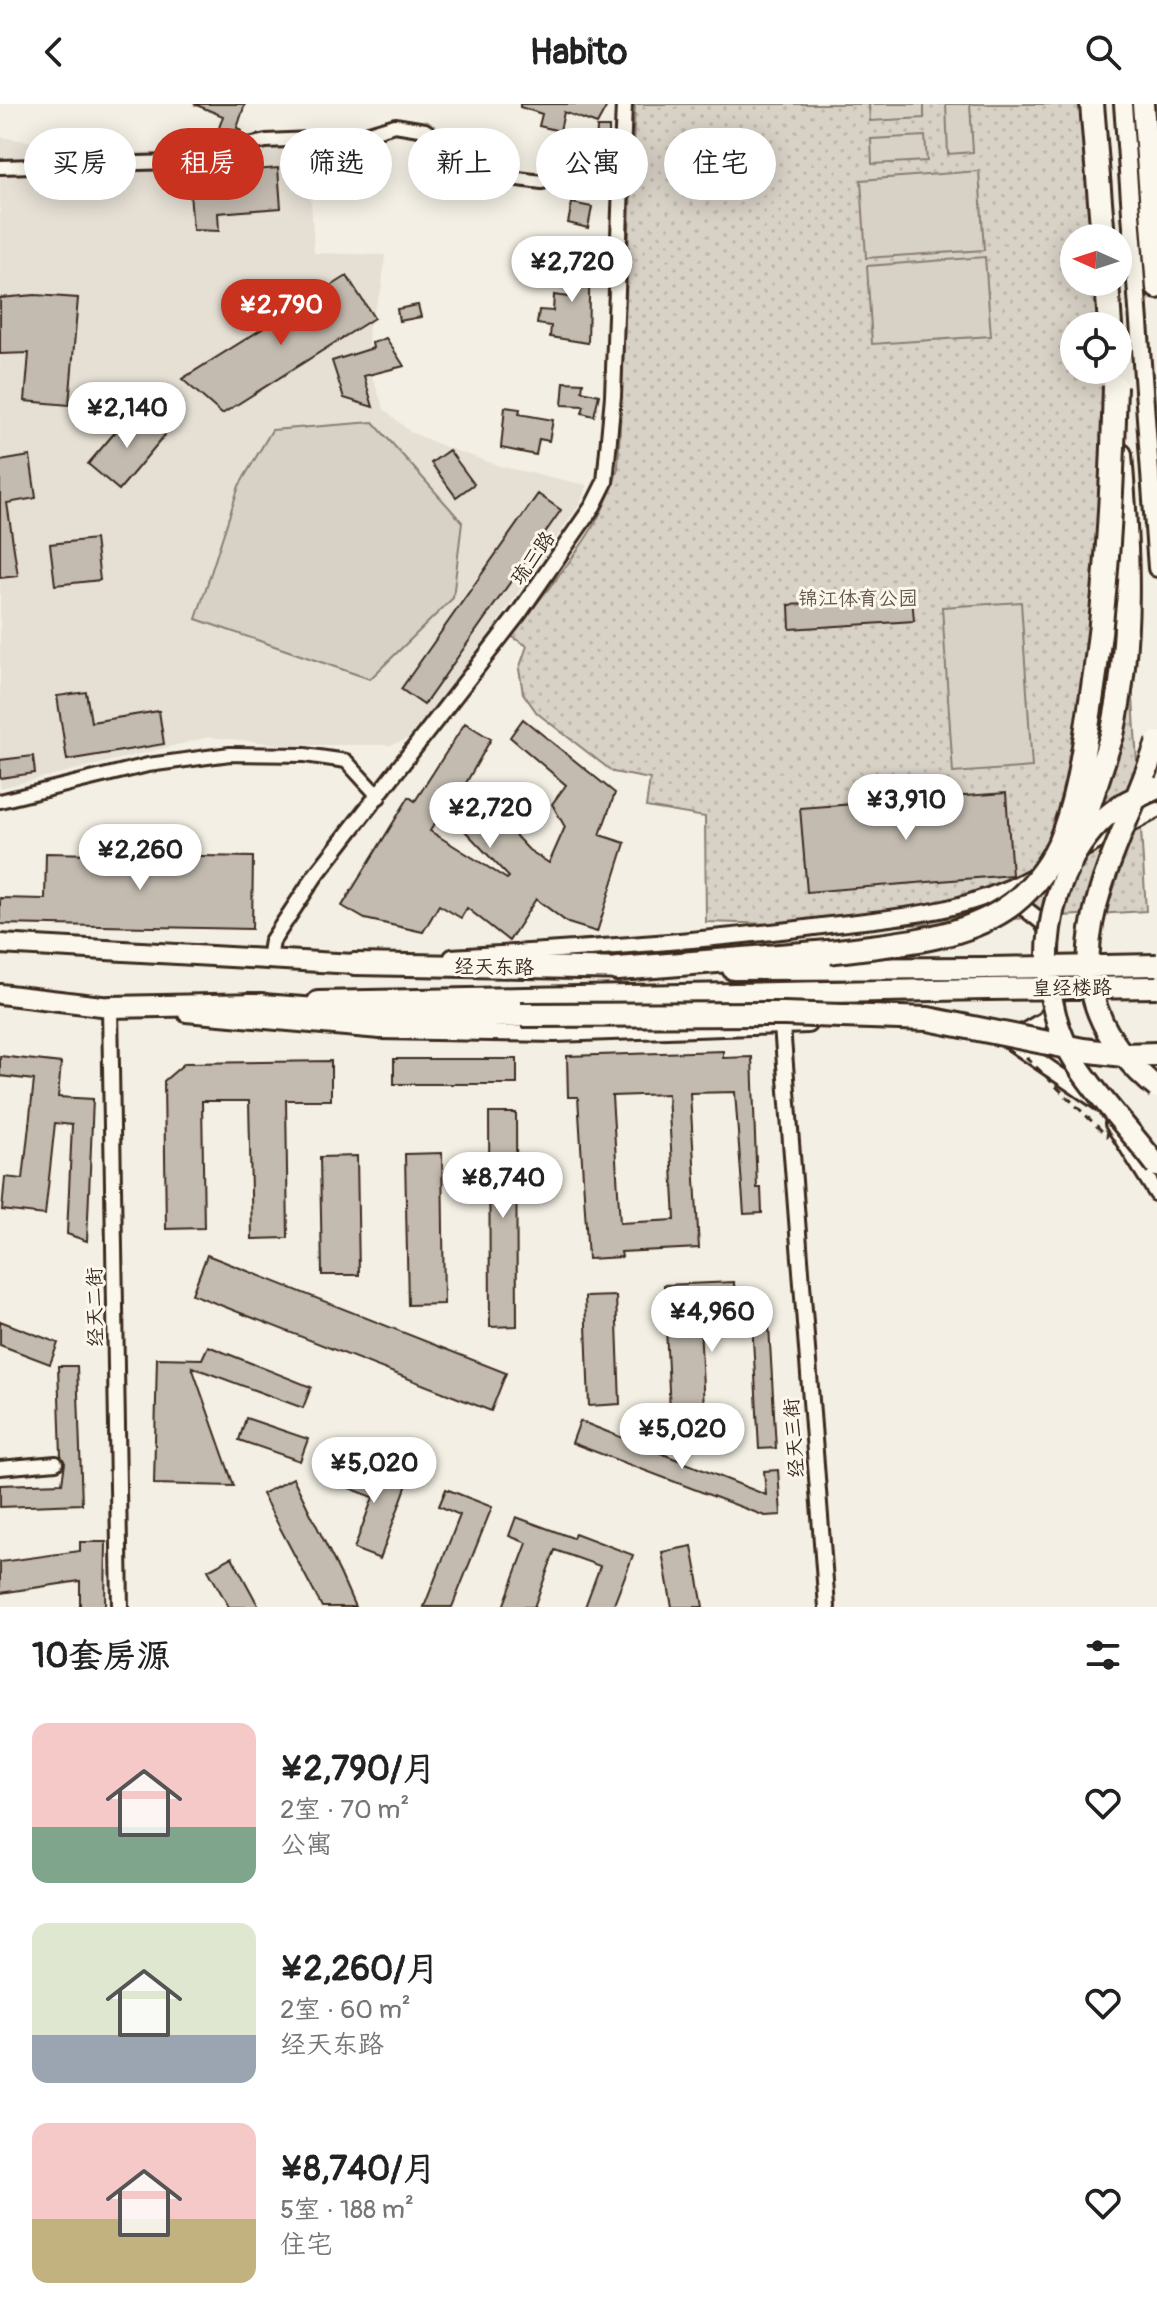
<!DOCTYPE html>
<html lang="zh">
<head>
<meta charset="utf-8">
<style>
	:root { --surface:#fff; --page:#f2f2f2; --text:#222; --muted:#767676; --accent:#c8321e }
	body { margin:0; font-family:Pangolin,"LXGW WenKai TC",sans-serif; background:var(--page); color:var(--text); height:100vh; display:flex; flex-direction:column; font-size:30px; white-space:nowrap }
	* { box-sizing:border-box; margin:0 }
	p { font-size:26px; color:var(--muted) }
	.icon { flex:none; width:44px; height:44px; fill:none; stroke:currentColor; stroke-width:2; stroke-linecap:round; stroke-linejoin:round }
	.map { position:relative; height:1503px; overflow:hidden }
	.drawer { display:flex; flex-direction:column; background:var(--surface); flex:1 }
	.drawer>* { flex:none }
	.banner { position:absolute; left:24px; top:24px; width:1110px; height:72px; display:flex; gap:16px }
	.needle { width:52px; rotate:273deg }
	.tools { position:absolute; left:1060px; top:120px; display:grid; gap:16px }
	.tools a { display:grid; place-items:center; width:72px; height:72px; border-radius:50%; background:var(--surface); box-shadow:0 4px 20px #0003; font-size:40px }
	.price { position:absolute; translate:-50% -68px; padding:0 18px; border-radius:28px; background:#fff; color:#222; font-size:26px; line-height:52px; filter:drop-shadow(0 2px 4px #0008) }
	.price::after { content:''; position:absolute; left:50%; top:48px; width:24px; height:18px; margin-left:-12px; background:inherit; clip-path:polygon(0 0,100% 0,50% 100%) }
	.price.selected { background:var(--accent); color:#fff }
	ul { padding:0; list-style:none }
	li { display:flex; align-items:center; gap:24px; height:200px; padding:0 32px }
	li span { display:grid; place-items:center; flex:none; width:224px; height:160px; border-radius:16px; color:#555 }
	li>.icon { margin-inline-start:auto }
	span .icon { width:96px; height:96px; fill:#fffc; stroke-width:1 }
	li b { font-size:34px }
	h2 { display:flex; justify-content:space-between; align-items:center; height:96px; padding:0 32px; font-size:34px }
	.tag { padding:0 28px; border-radius:36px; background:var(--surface); box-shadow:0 4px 20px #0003; font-size:28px; line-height:72px }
	.tag.selected { background:var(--accent); color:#fff }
	header { display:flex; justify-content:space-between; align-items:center; height:104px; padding:0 32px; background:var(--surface); font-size:36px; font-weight:700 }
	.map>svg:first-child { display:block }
</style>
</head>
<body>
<header><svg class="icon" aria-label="back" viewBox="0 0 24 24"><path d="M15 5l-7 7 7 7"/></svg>Habito<svg class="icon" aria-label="search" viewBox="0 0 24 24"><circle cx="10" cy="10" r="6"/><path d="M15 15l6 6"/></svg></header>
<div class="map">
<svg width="1157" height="1503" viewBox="0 0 1157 1503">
	<defs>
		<pattern id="grass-dots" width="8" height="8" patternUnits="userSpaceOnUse" patternTransform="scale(2)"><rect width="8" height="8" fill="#d8d1c6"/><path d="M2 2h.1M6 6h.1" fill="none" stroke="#bab4aa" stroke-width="1.8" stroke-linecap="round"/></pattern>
	</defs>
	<rect width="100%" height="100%" fill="#f3efe4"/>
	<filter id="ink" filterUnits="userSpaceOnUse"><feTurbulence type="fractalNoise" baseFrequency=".0125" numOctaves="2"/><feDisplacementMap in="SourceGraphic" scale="16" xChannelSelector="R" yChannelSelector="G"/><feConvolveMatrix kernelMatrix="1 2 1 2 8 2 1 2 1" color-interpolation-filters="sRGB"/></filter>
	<g filter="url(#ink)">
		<path fill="#e5dfd4" d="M 0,33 L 62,43 L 181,50 L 308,44 L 314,149 L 385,151 L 382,183 L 369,222 L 367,259 L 384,305 L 410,328 L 448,344 L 503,363 L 587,381 L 580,400 L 419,630 L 391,641 L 289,641 L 209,633 L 0,684 Z"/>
		<path fill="url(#grass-dots)" stroke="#8a7e72" stroke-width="2" d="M 635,0 L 1097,0 L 1105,134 L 1074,134 L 1074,178 L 1108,178 L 1110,222 L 1074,222 L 1074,266 L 1113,266 L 1146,807 L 876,823 L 706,818 L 705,713 L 646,703 L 650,675 L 613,668 L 537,609 L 523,589 L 519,565 L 527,542 L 511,532 C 550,480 602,428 618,364 Z"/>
		<path fill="#d8d1c6" stroke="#8a7e72" stroke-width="2" d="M 869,0 L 924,0 L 924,14 L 870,17 Z
			M 946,0 L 970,0 L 973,48 L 948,50 Z
			M 925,32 L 927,57 L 872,60 L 871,35 Z
			M 979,67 L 984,146 L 866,154 L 861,76 Z
			M 985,153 L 991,232 L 872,240 L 867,162 Z
			M 373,318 L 462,418 L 453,494 L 370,575 L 196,515 L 239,382 L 272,326 Z
			M 1021,498 L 1032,663 L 953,669 L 942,503 Z"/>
		<path fill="#c3bbb0" stroke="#3b2a1e" stroke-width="2" fill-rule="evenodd" d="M 194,0 L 245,0 L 237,24 L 241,26 L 238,34 L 217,30 L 223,12 Z
			M 520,0 L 608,0 L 597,20 L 564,8 L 560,27 L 539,22 L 542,10 L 520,3 Z
			M 597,23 L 609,23 L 609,44 L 596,44 Z
			M 278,64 L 281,104 L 218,109 L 219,127 L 193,126 L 190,89 L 206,88 L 205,70 Z
			M 572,99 L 592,103 L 588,124 L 568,119 Z
			M 570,147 L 590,148 L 588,239 L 550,233 L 551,222 L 537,220 L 539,206 L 553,207 L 554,191 L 569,193 Z
			M 347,172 L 374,214 L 222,310 L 182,275 Z
			M 35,191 L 78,194 L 69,301 L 25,297 L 29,249 L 0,250 L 0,194 Z
			M 418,201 L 421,213 L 399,217 L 397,205 Z
			M 386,234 L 404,262 L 364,272 L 373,303 L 344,294 L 332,257 L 373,244 L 372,239 Z
			M 564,278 L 583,279 L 582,287 L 599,291 L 594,312 L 582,309 L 584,302 L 562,301 Z
			M 505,303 L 520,305 L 519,310 L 553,316 L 549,337 L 539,335 L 536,351 L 501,344 Z
			M 135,305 L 165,331 L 119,386 L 88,360 Z
			M 449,346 L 474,380 L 456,393 L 431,359 Z
			M 30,352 L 36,394 L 7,399 L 18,472 L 0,474 L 0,357 Z
			M 538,390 L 561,406 L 424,601 L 401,585 Z
			M 95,435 L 100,476 L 55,481 L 50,440 Z
			M 912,493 L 914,517 L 790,525 L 789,501 Z
			M 86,588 L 91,618 L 159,607 L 164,640 L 67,656 L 57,592 Z
			M 523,615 L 615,689 L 600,731 L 625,739 L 597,828 L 568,819 L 536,795 L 509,837 L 467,804 L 461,814 L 439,801 L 423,828 L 365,815 L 342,802 L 409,693 L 415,697 L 465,619 L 491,635 L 466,679 L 529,746 L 549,759 L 565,723 L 552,700 L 566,681 L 510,633 ZM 444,705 L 509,773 L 507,775 L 430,727 Z
			M 33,652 L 35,669 L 0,674 L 0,656 Z
			M 1006,689 L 1012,771 L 807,788 L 800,704 Z
			M 46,749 L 253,753 L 252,825 L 0,820 L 0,794 L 45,795 Z
			M 723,947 L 723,954 L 752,953 L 757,1084 L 761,1084 L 762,1109 L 744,1110 L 735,988 L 690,989 L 699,1144 L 621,1148 L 622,1153 L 588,1155 L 578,993 L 568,993 L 567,952 ZM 668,990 L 675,1116 L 620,1119 L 612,992 Z
			M 0,952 L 61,959 L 58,993 L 93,995 L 87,1137 L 67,1130 L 72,1021 L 55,1019 L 45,1111 L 2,1106 L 5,1073 L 23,1075 L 34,976 L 0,972 Z
			M 394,955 L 517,955 L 517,980 L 394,980 Z
			M 331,957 L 331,996 L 286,996 L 288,1134 L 252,1135 L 249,997 L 202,997 L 204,1124 L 166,1125 L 164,977 L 185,959 Z
			M 489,1009 L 516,1009 L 517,1222 L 490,1223 Z
			M 442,1049 L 444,1200 L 408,1201 L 405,1050 Z
			M 357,1052 L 359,1171 L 322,1171 L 320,1053 Z
			M 207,1151 L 506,1269 L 491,1307 L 192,1190 Z
			M 734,1178 L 735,1206 L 768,1204 L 776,1344 L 759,1345 L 752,1216 L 700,1219 L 705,1327 L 671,1329 L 664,1181 Z
			M 616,1192 L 620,1300 L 589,1302 L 585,1193 Z
			M 0,1217 L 58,1239 L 50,1260 L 0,1241 Z
			M 208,1242 L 311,1283 L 303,1304 L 192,1263 L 234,1382 L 154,1380 L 157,1254 L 202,1255 Z
			M 58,1262 L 77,1262 L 82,1400 L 0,1403 L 0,1381 L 62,1379 L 65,1359 L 61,1352 Z
			M 246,1314 L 308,1335 L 300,1357 L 239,1336 Z
			M 580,1317 L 766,1391 L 764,1367 L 778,1366 L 781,1411 L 765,1412 L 572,1339 Z
			M 344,1356 L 407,1380 L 380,1455 L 354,1445 L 373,1393 L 336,1379 Z
			M 293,1374 L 340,1469 L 355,1503 L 322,1503 L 262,1390 Z
			M 446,1385 L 492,1403 L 452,1503 L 424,1503 L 460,1411 L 439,1402 Z
			M 516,1413 L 573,1434 L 575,1429 L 633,1451 L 613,1503 L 585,1503 L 600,1462 L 555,1446 L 534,1503 L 503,1503 L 527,1439 L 509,1432 Z
			M 80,1438 L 106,1438 L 105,1503 L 80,1503 L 80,1477 L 0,1489 L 0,1458 L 80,1447 Z
			M 692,1442 L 703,1503 L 672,1503 L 662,1448 Z
			M 232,1453 L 259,1503 L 229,1503 L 208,1466 Z"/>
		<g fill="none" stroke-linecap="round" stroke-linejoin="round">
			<defs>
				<path id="minor" d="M 0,63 L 173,58 L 266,37 L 355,33 L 395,21 L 425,26 L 490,67 L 518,75 L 542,78 L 621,61
					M 0,697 L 148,661 L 230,650 L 305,651 L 346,657 L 379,693
					M 0,1364 L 56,1359"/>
				<path id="tertiary" d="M 1080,747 L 1157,706
					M 1010,793 L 1042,818 L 1051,834
					M 452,853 C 575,845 699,838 822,822 C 902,812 960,811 1033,772
					M 269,855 L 272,837 L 315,772 L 519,509 L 593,402 L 605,378 L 613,292 L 624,0
					M 118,903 L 110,903 L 120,1503
					M 186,910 L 380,927 L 555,930 L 808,921
					M 782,922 L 827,1503
					M 1013,934 L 1045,915 L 1056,896
					M 1008,936 L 1100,999
					M 1113,1020 L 1157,1090"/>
				<path id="secondary" d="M 1123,0 L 1157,464"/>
				<path id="primary" d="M 0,840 L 354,860
					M 0,890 L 110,903"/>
				<path id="trunk" d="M 1143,0 L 1157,184
					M 354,860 L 633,865
					M 733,865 L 989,864
					M 318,898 L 987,885
					M 110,903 L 262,900"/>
				<path id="motorway" d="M 1092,0 L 1103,134
					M 1107,178 L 1110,222
					M 1112,631 C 1133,537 1128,446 1120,351
					M 618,865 L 829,848
					M 249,901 L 384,911 L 521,911"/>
			</defs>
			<use href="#minor" stroke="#3b2a1e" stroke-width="18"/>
			<use href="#tertiary" stroke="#3b2a1e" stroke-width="20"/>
			<use href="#secondary" stroke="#3b2a1e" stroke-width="22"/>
			<use href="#primary" stroke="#3b2a1e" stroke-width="24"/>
			<use href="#trunk" stroke="#3b2a1e" stroke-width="26"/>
			<use href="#motorway" stroke="#3b2a1e" stroke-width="28"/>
			<use href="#minor" stroke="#fbf7ec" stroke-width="12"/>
			<use href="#tertiary" stroke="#fbf7ec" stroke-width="14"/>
			<use href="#secondary" stroke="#fbf7ec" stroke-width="16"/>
			<use href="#primary" stroke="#fbf7ec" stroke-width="18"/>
			<use href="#trunk" stroke="#fbf7ec" stroke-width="20"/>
			<use href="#motorway" stroke="#fbf7ec" stroke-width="22"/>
			<defs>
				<path id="trunk-bridge" d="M 1157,638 C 1116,762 1026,877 1157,984
					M 1157,684 C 1145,690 1129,695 1118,703 C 1041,758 1027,885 1078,962 C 1101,997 1132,1028 1157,1062
					M 989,864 L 1157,861
					M 987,885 L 1157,883"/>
				<path id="motorway-bridge" d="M 1069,762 L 1112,631
					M 829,848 C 887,840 955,838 1005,805 C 1027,791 1048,764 1059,740 C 1077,697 1083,649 1090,604 C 1107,496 1112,390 1115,282
					M 521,911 L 784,910 L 928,915 L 1083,946 L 1123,951 L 1157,950"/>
			</defs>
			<use href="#trunk-bridge" stroke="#3b2a1e" stroke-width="26" stroke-linecap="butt"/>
			<use href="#motorway-bridge" stroke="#3b2a1e" stroke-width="28" stroke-linecap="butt"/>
			<path stroke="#3b2a1e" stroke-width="3" stroke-dasharray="8 6" stroke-linecap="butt" d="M 1026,953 L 1107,1032 L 1108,1028"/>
			<use href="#trunk-bridge" stroke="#fbf7ec" stroke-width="20"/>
			<use href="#motorway-bridge" stroke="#fbf7ec" stroke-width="22"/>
		</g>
	</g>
	<g text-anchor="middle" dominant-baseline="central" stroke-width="6" stroke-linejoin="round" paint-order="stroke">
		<g font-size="20" fill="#3b2a1e" stroke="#fbf7ec">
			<text transform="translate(533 454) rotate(-55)">琉三路</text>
			<text transform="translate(494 863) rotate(1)">经天东路</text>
			<text transform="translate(1072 884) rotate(-1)">皇经楼路</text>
			<text transform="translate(95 1203) rotate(-91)">经天二街</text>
			<text transform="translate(794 1334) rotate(-94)">经天三街</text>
		</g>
		<g font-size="20" fill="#625448" stroke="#fbf7ec">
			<text x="858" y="494">锦江体育公园</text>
		</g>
	</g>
</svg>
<div class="tools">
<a><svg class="needle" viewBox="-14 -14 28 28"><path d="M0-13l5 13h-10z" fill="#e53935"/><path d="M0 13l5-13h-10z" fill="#767676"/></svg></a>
<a><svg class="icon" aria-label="locate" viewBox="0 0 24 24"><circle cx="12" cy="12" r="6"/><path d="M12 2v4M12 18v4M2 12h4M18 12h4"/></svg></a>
</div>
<b class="price" style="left:572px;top:200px">¥2,720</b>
<b class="price selected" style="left:281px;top:243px">¥2,790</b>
<b class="price" style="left:127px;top:346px">¥2,140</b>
<b class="price" style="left:906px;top:738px">¥3,910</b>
<b class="price" style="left:490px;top:746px">¥2,720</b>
<b class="price" style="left:140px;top:788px">¥2,260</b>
<b class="price" style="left:503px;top:1116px">¥8,740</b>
<b class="price" style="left:712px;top:1250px">¥4,960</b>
<b class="price" style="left:682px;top:1367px">¥5,020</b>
<b class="price" style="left:374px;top:1401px">¥5,020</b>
<div class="banner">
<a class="tag">买房</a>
<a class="tag selected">租房</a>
<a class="tag">筛选</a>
<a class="tag">新上</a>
<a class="tag">公寓</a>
<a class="tag">住宅</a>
</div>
</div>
<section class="drawer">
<h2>10套房源<svg class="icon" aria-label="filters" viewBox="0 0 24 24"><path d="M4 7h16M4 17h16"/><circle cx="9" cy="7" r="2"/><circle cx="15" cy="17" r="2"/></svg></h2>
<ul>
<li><span style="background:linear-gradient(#f6c9c9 65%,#7fa58c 0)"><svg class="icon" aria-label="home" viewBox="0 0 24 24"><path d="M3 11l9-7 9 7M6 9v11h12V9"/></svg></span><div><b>¥2,790/月</b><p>2室 · 70 m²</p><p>公寓</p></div><svg class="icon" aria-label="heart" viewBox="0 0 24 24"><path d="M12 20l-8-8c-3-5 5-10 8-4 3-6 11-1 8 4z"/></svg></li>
<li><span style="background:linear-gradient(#dfe7d0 70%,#9aa5b1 0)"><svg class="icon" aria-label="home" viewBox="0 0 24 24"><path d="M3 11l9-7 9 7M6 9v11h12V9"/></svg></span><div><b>¥2,260/月</b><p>2室 · 60 m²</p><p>经天东路</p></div><svg class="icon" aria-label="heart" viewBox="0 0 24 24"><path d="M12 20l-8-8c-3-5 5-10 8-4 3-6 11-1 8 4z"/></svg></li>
<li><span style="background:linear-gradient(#f6c9c9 60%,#c2b280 0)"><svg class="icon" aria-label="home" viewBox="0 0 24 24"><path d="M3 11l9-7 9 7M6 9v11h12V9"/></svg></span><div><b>¥8,740/月</b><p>5室 · 188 m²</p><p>住宅</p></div><svg class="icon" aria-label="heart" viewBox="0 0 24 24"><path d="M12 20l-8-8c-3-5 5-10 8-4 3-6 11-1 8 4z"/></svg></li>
</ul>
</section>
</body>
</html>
